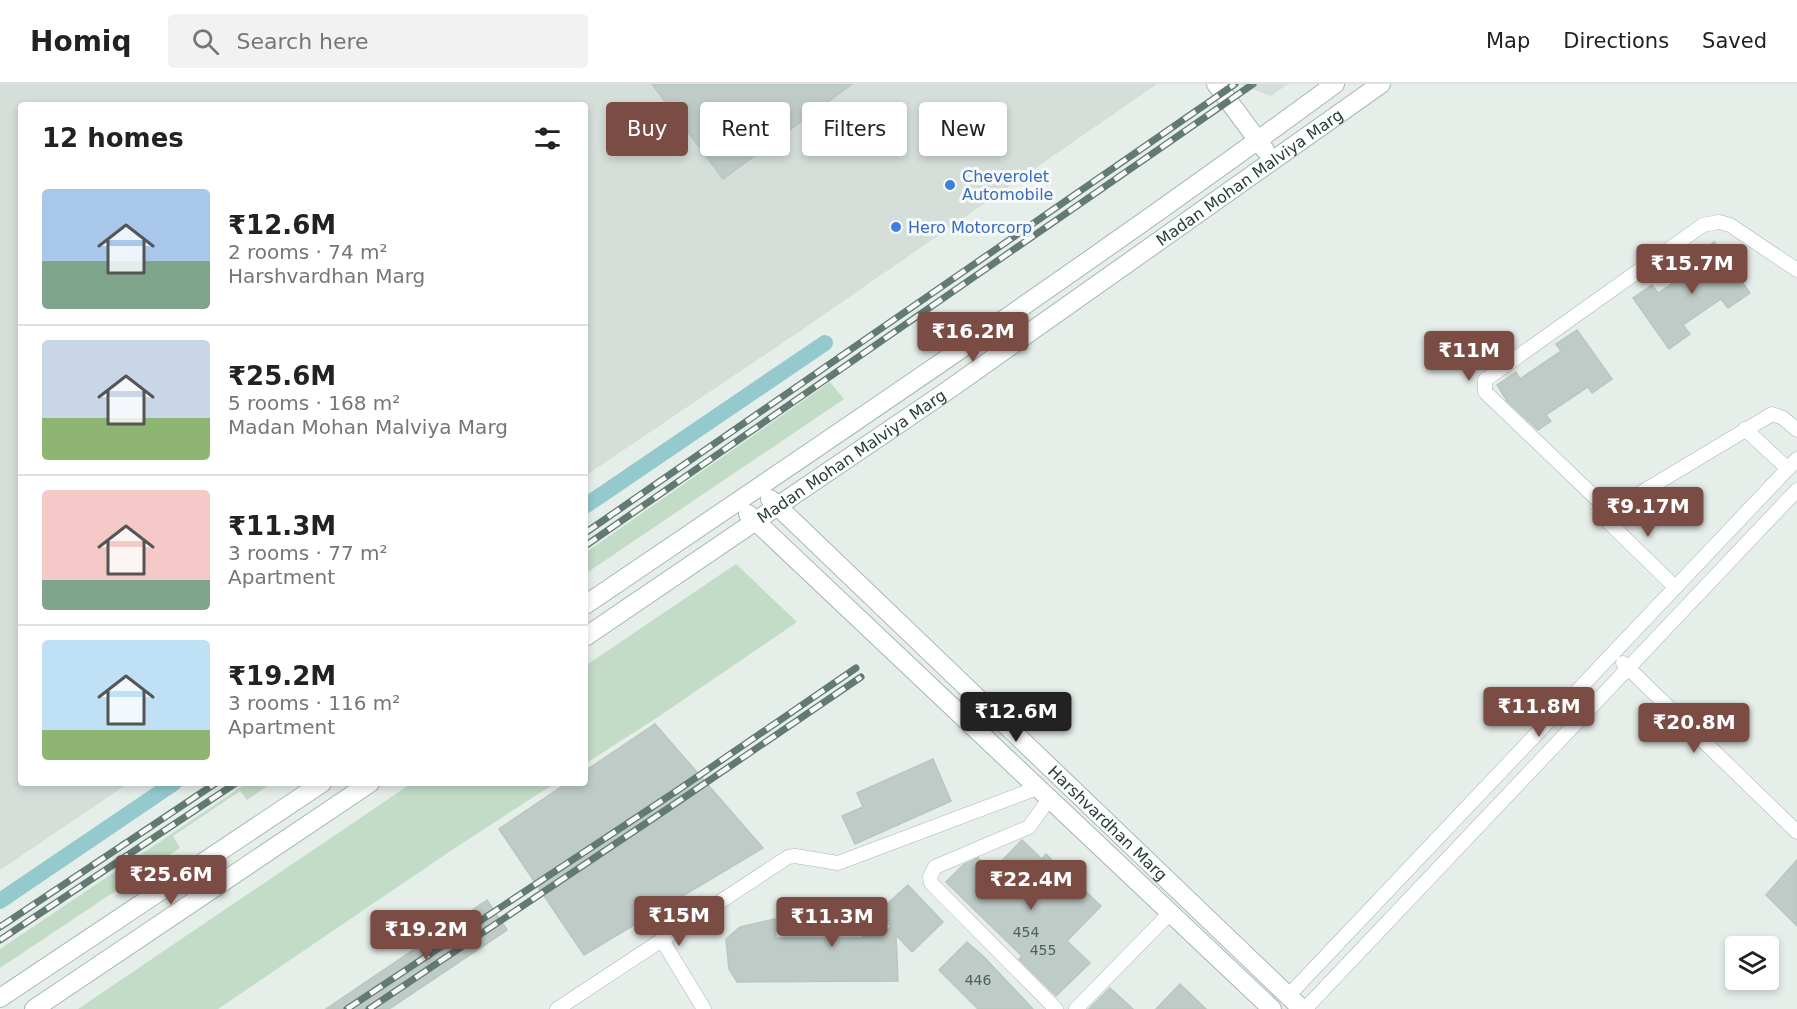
<!DOCTYPE html>
<html lang="en">
<head>
<meta charset="utf-8">
<style>
	:root { --surface:#fff; --page:#f2f2f2; --text:#222; --muted:#767676; --line:#e0e0e0; --accent:#7a4c44 }
	body { margin:0; font-family:"DejaVu Sans",sans-serif; background:var(--page); color:var(--text); height:100vh; display:flex; flex-direction:column; font-size:22px; white-space:nowrap }
	* { box-sizing:border-box; margin:0 }
	p { font-size:20px; color:var(--muted) }
	.icon { flex:none; width:33px; height:33px; fill:none; stroke:currentColor; stroke-width:2; stroke-linecap:round; stroke-linejoin:round }
	.map { position:relative; flex:1; overflow:hidden }
	.sheet { position:absolute; left:18px; top:18px; width:570px; height:684px; display:flex; flex-direction:column; background:var(--surface); border-radius:6px; box-shadow:0 3px 9px #0003 }
	.sheet>* { flex:none }
	.banner { position:absolute; left:606px; top:18px; width:570px; height:54px; display:flex; gap:12px }
	.buttons { position:absolute; left:1725px; top:852px; display:grid; gap:12px }
	.buttons a { display:grid; place-items:center; width:54px; height:54px; border-radius:6px; background:var(--surface); box-shadow:0 3px 9px #0003; font-size:30px }
	.price { position:absolute; translate:-50% -51px; padding:0 14px; border-radius:6px; background:var(--accent); color:#fff; font-size:20px; line-height:39px; filter:drop-shadow(0 2px 3px #0008) }
	.price::after { content:''; position:absolute; left:50%; top:36px; width:18px; height:14px; margin-left:-9px; background:inherit; clip-path:polygon(0 0,100% 0,50% 100%) }
	.price.selected { background:#222; color:#fff }
	ul { padding:0; list-style:none }
	li { display:flex; align-items:center; gap:18px; height:150px; padding:0 24px }
	li+li { border-top:2px solid var(--line) }
	li span { display:grid; place-items:center; flex:none; width:168px; height:120px; border-radius:6px; color:#555 }
	li>.icon { margin-inline-start:auto }
	span .icon { width:72px; height:72px; fill:#fffc; stroke-width:1 }
	li b { font-size:26px }
	h2 { display:flex; justify-content:space-between; align-items:center; height:72px; padding:0 24px; font-size:26px }
	.pill { padding:0 21px; border-radius:6px; background:var(--surface); box-shadow:0 3px 9px #0003; font-size:21px; line-height:54px }
	.pill.selected { background:var(--accent); color:#fff }
	header { display:flex; align-items:center; gap:36px; box-sizing:border-box; height:84px; padding:0 30px; background:var(--surface); border-bottom:2px solid var(--line) }
	header strong { font-size:28px }
	nav { display:flex; gap:33px; margin-inline-start:auto; font-size:21px }
	.search { width:420px; height:54px; background:var(--page); display:flex; align-items:center; gap:15px; box-sizing:border-box; padding:0 21px; border-radius:6px; color:var(--muted); font-size:22px }
	.map>svg:first-child { display:block }
</style>
</head>
<body>
<header>
<strong>Homiq</strong>
<div class="search"><svg class="icon" aria-label="search" viewBox="0 0 24 24"><circle cx="10" cy="10" r="6"/><path d="M15 15l6 6"/></svg>Search here</div>
<nav><a>Map</a><a>Directions</a><a>Saved</a></nav>
</header>
<div class="map">
<svg width="1797" height="925" viewBox="0 0 1797 925">
	<rect width="100%" height="100%" fill="#e6eeea"/>
	<path fill="#d5ded9" d="M 0,0 L 1157,0 L 806,243 L 585,392 L 585,21 L 21,21 L 21,699 L 129,699 L 0,786 Z
		M 1239,0 L 1288,0 L 1271,12 Z"/>
	<path fill="#c2dcc7" d="M 830,298 L 844,315 L 585,490 L 585,469 Z
		M 736,480 L 797,538 L 661,631 L 585,680 L 585,582 Z
		M 247,699 L 272,699 L 247,716 L 240,707 L 173,752 L 180,764 L 0,884 L 0,865 Z
		M 412,699 L 555,699 L 452,766 L 218,925 L 78,925 Z"/>
	<g fill="none" stroke-linecap="round" stroke-linejoin="round">
		<path stroke="#94c9cd" stroke-width="16" d="M 585,422 L 825,259
			M 0,817 L 174,699"/>
	</g>
	<path fill="#bfcbc6" stroke="#b9c7c0" stroke-width="1.5" d="M 652,0 L 852,0 L 723,95 Z
		M 1714,158 L 1750,209 L 1728,224 L 1721,215 L 1683,241 L 1690,250 L 1669,265 L 1633,214 L 1652,201 L 1658,209 L 1698,182 L 1692,174 Z
		M 1577,246 L 1612,295 L 1592,309 L 1588,303 L 1546,331 L 1551,337 L 1538,346 L 1507,317 L 1497,301 L 1516,288 L 1520,295 L 1561,267 L 1556,260 Z
		M 655,640 L 763,764 L 584,871 L 499,745 L 567,699 L 585,699 L 585,687 Z
		M 933,675 L 951,717 L 855,760 L 842,732 L 863,723 L 857,709 Z
		M 1022,756 L 1042,775 L 1046,770 L 1083,808 L 1085,807 L 1101,822 L 1067,857 L 1090,879 L 1056,912 L 1019,875 L 1022,872 L 946,798 L 963,781 L 978,774 L 992,787 Z
		M 1797,776 L 1797,842 L 1766,811 Z
		M 908,801 L 943,838 L 912,868 L 896,851 L 898,897 L 737,898 L 729,885 L 726,855 L 740,843 L 775,835 L 776,854 L 863,854 L 863,843 L 892,844 L 878,828 Z
		M 487,816 L 507,846 L 389,925 L 326,925 Z
		M 967,858 L 984,873 L 1033,925 L 978,925 L 939,886 Z
		M 1180,900 L 1206,925 L 1156,925 Z
		M 1110,904 L 1133,925 L 1089,925 Z"/>
	<g fill="none" stroke-linecap="round" stroke-linejoin="round">
		<defs>
			<path id="street" d="M 1797,186 L 1730,141 L 1719,138 L 1703,141 L 1485,296 L 1485,308 L 1602,420 C 1616,424 1625,417 1637,411 L 1772,330 L 1783,334 L 1797,346
				M 1745,345 L 1788,385
				M 1598,428 L 1675,503
				M 1623,579 L 1797,748
				M 1049,715 L 1029,743 L 935,783 L 930,793 L 931,799 L 1056,925
				M 662,856 L 704,925
				M 1288,912 L 1797,375
				M 557,925 L 788,773 L 795,772 L 838,779 L 1037,704
				M 1076,925 L 1171,828
				M 1305,925 L 1797,406"/>
			<g id="secondary">
				<path d="M 1216,0 L 1265,66"/>
				<path id="s1" d="M 770,415 L 1302,925"/>
				<path d="M 748,430 L 1272,925"/>
				<path d="M 585,521 C 837,350 1090,180 1335,0"/>
				<path id="s2" d="M 585,553 L 944,309 L 1381,0"/>
				<path d="M 0,914 L 322,699"/>
				<path d="M 34,925 L 370,699"/>
			</g>
		</defs>
		<use href="#street" stroke="#a9b6b0" stroke-width="15"/>
		<use href="#secondary" stroke="#a6b8b0" stroke-width="20"/>
		<use href="#street" stroke="#fff" stroke-width="14"/>
		<use href="#secondary" stroke="#fff" stroke-width="18"/>
		<defs>
			<path id="rail" d="M 585,449 L 1235,0
				M 585,462 L 1253,0
				M 0,843 L 216,699
				M 0,856 L 236,699
				M 347,925 L 678,706 L 856,584
				M 369,925 L 682,715 L 861,593"/>
		</defs>
		<use href="#rail" stroke="#627a71" stroke-width="7"/>
		<use href="#rail" stroke="#f7faf8" stroke-width="4.5" stroke-dasharray="14" stroke-linecap="butt"/>
	</g>
	<g fill="#3f7fe0" stroke="#f7faf8" stroke-width="2">
		<circle cx="950" cy="101" r="6"/>
		<circle cx="896" cy="143" r="6"/>
	</g>
	<g text-anchor="middle" dominant-baseline="central" stroke-width="6" stroke-linejoin="round" paint-order="stroke">
		<g font-size="14" fill="#4d615a">
			<text x="1026" y="848">454</text>
			<text x="1043" y="866">455</text>
			<text x="978" y="896">446</text>
		</g>
		<g font-size="16" fill="#366cbe" stroke="#f7faf8" text-anchor="start">
			<text x="962" y="92">Cheverolet<tspan x="962" dy="18">Automobile</tspan></text>
			<text x="908" y="143">Hero Motorcorp</text>
		</g>
		<g font-size="16" fill="#273e36" stroke="#f7faf8">
			<text stroke="none"><textPath href="#s2" startOffset="808">Madan Mohan Malviya Marg</textPath></text>
			<text stroke="none"><textPath href="#s2" startOffset="322">Madan Mohan Malviya Marg</textPath></text>
			<text stroke="none"><textPath href="#s1" startOffset="468">Harshvardhan Marg</textPath></text>
		</g>
	</g>
</svg>
<div class="buttons">
<a><svg class="icon" aria-label="layers" viewBox="0 0 24 24"><path d="M12 4l9 5-9 5-9-5zM3 14l9 5 9-5"/></svg></a>
</div>
<b class="price" style="left:1692px;top:211px">₹15.7M</b>
<b class="price" style="left:973px;top:279px">₹16.2M</b>
<b class="price" style="left:1469px;top:298px">₹11M</b>
<b class="price" style="left:1648px;top:454px">₹9.17M</b>
<b class="price" style="left:1539px;top:654px">₹11.8M</b>
<b class="price selected" style="left:1016px;top:659px">₹12.6M</b>
<b class="price" style="left:1694px;top:670px">₹20.8M</b>
<b class="price" style="left:171px;top:822px">₹25.6M</b>
<b class="price" style="left:1031px;top:827px">₹22.4M</b>
<b class="price" style="left:679px;top:863px">₹15M</b>
<b class="price" style="left:832px;top:864px">₹11.3M</b>
<b class="price" style="left:426px;top:877px">₹19.2M</b>
<div class="banner">
<a class="pill selected">Buy</a>
<a class="pill">Rent</a>
<a class="pill">Filters</a>
<a class="pill">New</a>
</div>
<section class="sheet">
<h2>12 homes<svg class="icon" aria-label="filters" viewBox="0 0 24 24"><path d="M4 7h16M4 17h16"/><circle cx="9" cy="7" r="2"/><circle cx="15" cy="17" r="2"/></svg></h2>
<ul>
<li><span style="background:linear-gradient(#a9c7e8 60%,#7fa58c 0)"><svg class="icon" aria-label="home" viewBox="0 0 24 24"><path d="M3 11l9-7 9 7M6 9v11h12V9"/></svg></span><div><b>₹12.6M</b><p>2 rooms · 74 m²</p><p>Harshvardhan Marg</p></div></li>
<li><span style="background:linear-gradient(#c9d6e8 65%,#8fb573 0)"><svg class="icon" aria-label="home" viewBox="0 0 24 24"><path d="M3 11l9-7 9 7M6 9v11h12V9"/></svg></span><div><b>₹25.6M</b><p>5 rooms · 168 m²</p><p>Madan Mohan Malviya Marg</p></div></li>
<li><span style="background:linear-gradient(#f6c9c9 75%,#7fa58c 0)"><svg class="icon" aria-label="home" viewBox="0 0 24 24"><path d="M3 11l9-7 9 7M6 9v11h12V9"/></svg></span><div><b>₹11.3M</b><p>3 rooms · 77 m²</p><p>Apartment</p></div></li>
<li><span style="background:linear-gradient(#bfe0f5 75%,#8fb573 0)"><svg class="icon" aria-label="home" viewBox="0 0 24 24"><path d="M3 11l9-7 9 7M6 9v11h12V9"/></svg></span><div><b>₹19.2M</b><p>3 rooms · 116 m²</p><p>Apartment</p></div></li>
</ul>
</section>
</div>
</body>
</html>
